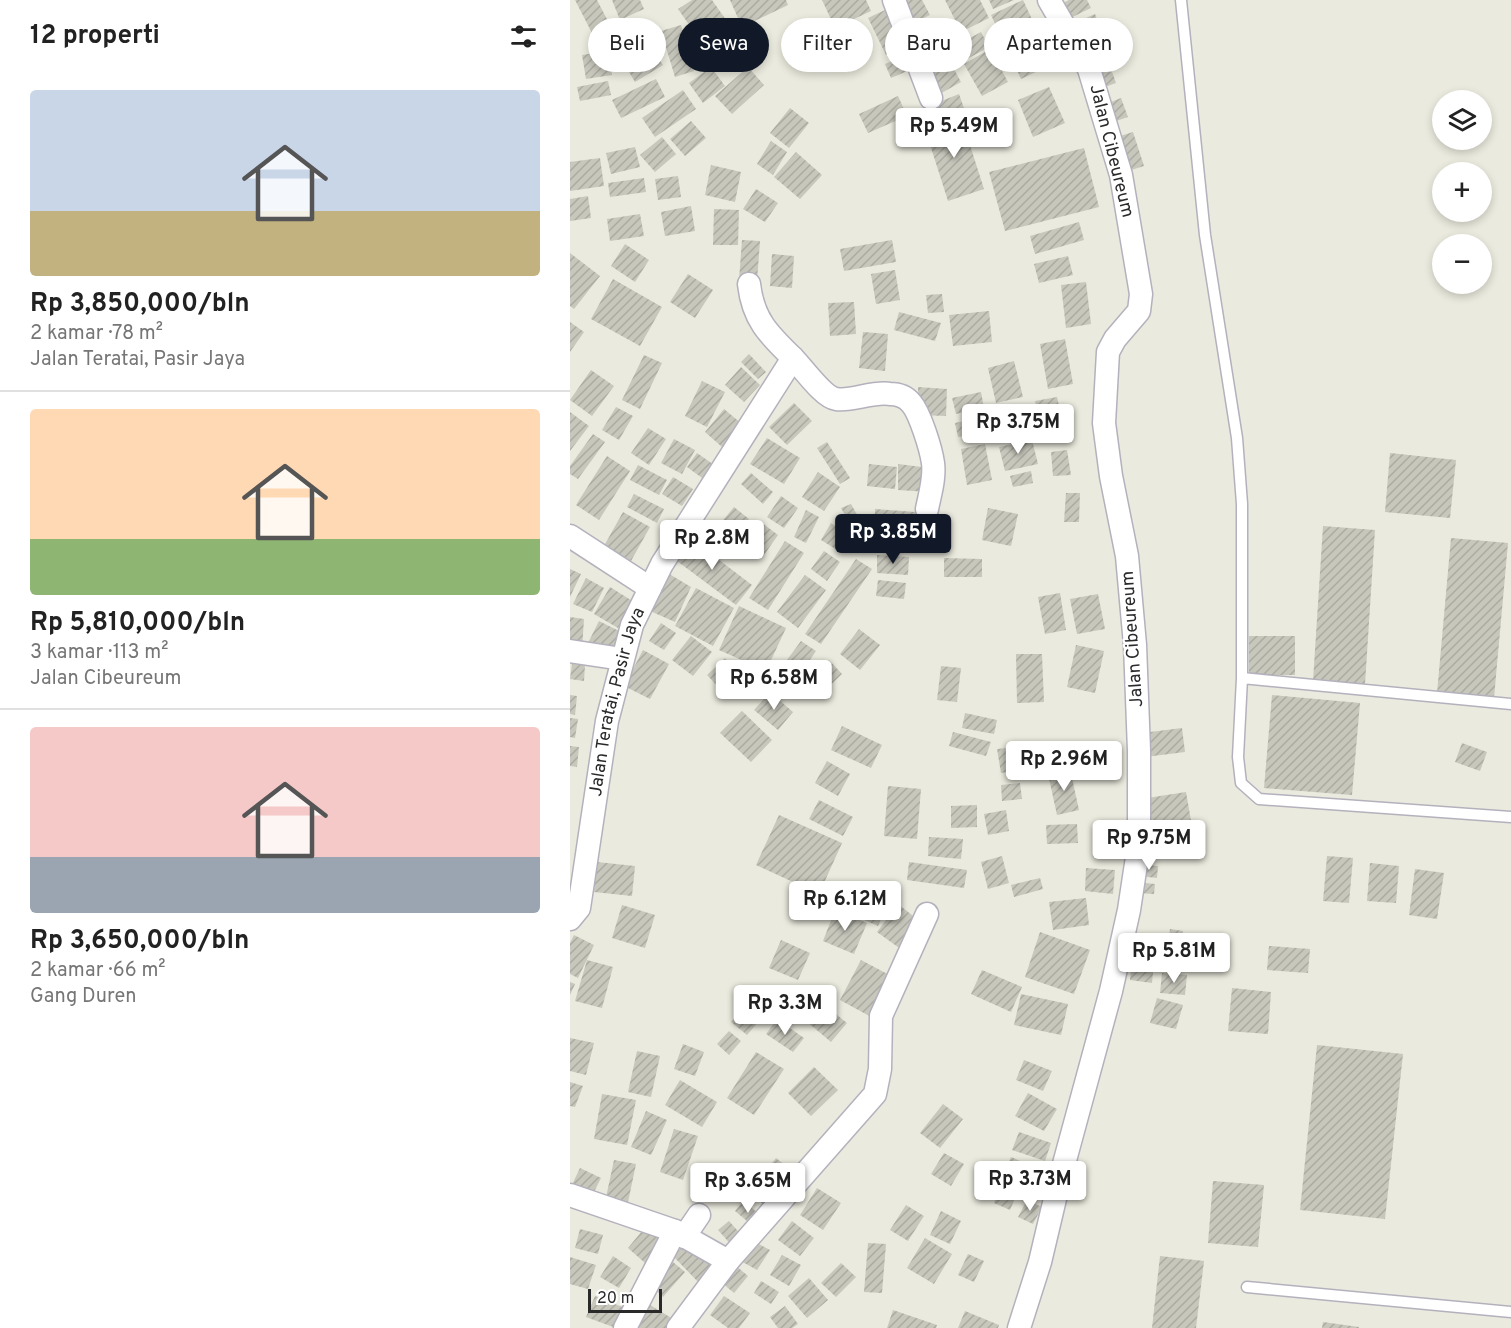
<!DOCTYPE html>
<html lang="id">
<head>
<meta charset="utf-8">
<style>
	:root { --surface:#fff; --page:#f2f2f2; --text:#222; --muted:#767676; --line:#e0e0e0; --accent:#111827 }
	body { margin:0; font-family:Overpass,sans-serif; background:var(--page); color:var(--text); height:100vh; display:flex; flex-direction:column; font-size:22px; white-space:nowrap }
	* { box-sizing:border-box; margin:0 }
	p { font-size:20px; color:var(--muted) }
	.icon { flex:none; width:33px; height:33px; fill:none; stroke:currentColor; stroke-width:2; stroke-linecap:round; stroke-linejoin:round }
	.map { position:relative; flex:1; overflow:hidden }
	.panel { display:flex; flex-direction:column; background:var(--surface); width:570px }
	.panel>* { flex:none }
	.banner { position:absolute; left:18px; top:18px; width:570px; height:54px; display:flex; gap:12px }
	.buttons { position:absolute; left:862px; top:90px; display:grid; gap:12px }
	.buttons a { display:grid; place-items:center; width:60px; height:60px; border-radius:50%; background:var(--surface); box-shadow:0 3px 9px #0003; font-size:30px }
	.scale { position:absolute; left:18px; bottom:15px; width:74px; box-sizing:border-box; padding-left:6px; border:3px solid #2a2a2a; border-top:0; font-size:16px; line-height:21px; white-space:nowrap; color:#2a2a2a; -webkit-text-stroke:4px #fff; paint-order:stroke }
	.price { position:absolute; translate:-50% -51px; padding:0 14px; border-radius:6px; background:#fff; color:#222; font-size:20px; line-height:39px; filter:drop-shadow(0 2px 3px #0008) }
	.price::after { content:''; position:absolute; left:50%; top:36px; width:18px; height:14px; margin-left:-9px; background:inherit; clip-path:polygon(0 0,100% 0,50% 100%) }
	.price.active { background:var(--accent); color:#fff }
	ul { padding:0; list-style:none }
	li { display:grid; align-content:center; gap:12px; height:318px; padding:0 30px }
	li+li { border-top:2px solid var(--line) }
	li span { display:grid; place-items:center; height:186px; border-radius:6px; color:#555 }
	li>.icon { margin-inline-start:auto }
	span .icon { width:108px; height:108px; fill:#fffc; stroke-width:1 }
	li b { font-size:26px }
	h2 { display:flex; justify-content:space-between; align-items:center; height:72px; padding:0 30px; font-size:26px }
	.pill { padding:0 21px; border-radius:27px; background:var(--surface); box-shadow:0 3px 9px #0003; font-size:21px; line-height:54px }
	.pill.active { background:var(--accent); color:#fff }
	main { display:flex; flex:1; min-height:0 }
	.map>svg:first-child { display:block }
</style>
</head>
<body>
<main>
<section class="panel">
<h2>12 properti<svg class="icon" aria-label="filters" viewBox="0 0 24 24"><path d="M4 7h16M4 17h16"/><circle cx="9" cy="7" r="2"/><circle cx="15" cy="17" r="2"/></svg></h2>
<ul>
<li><span style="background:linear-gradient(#c9d6e8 65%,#c2b280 0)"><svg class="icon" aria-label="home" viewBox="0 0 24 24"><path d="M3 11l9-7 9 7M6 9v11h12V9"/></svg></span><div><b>Rp 3,850,000/bln</b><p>2 kamar · 78 m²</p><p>Jalan Teratai, Pasir Jaya</p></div></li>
<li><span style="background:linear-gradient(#ffd9b3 70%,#8fb573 0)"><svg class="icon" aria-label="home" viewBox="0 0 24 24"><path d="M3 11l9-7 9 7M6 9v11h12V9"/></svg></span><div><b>Rp 5,810,000/bln</b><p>3 kamar · 113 m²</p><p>Jalan Cibeureum</p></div></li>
<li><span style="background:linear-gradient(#f6c9c9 70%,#9aa5b1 0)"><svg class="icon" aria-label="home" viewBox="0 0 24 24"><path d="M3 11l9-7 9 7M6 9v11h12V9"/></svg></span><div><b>Rp 3,650,000/bln</b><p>2 kamar · 66 m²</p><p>Gang Duren</p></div></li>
</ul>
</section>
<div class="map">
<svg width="941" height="1328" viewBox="0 0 941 1328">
	<defs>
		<pattern id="building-hatch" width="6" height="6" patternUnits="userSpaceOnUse" patternTransform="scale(1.5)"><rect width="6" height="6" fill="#c7c7bc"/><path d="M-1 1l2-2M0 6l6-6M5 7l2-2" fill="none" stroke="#ababa2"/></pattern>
	</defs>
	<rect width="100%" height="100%" fill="#ebeade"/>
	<path fill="url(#building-hatch)" d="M 5,0 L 27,0 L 41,27 L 23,35 Z
		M 42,0 L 70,0 L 74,9 L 50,20 Z
		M 122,0 L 142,0 L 175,47 L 148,66 L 108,9 Z
		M 160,0 L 216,0 L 218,5 L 172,27 Z
		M 252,0 L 296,0 L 301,11 L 265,28 Z
		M 329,0 L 352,0 L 360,15 L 343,23 Z
		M 375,0 L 410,0 L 419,18 L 391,32 Z
		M 419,0 L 444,0 L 423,9 Z
		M 453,0 L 483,64 L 451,79 L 421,15 Z
		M 499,0 L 517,0 L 521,8 L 494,21 L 487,6 Z
		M 315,10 L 332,47 L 316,55 L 298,18 Z
		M 525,14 L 531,29 L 505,41 L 498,26 Z
		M 365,18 L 380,44 L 361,54 L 346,28 Z
		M 67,21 L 80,41 L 56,55 L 43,35 Z
		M 111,25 L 124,71 L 105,77 L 91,31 Z
		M 269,32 L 282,57 L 257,69 L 244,45 Z
		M 411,32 L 419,47 L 386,65 L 378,50 Z
		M 420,49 L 438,82 L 412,96 L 394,64 Z
		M 83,50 L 93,65 L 65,82 L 56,67 Z
		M 38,51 L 42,75 L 16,79 L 12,55 Z
		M 336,55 L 342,69 L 321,78 L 315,64 Z
		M 379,60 L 391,82 L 368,95 L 356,72 Z
		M 141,67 L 155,86 L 133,103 L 119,83 Z
		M 178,67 L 194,85 L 162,114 L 145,96 Z
		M 541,69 L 546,83 L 535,87 L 529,73 Z
		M 86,79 L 95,97 L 51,118 L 42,100 Z
		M 38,81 L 41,95 L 10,101 L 7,87 Z
		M 479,87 L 495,123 L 463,137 L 448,100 Z
		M 113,90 L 126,109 L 85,137 L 72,118 Z
		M 389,94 L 395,111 L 371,120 L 364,104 Z
		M 328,96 L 337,116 L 298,133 L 289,114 Z
		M 551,98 L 558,117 L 543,122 L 536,104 Z
		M 220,108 L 239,123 L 219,148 L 200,133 Z
		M 391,117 L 414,189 L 378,201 L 355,129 Z
		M 121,121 L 136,138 L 115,156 L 100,139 Z
		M 563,132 L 574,166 L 558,171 L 547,137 Z
		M 92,137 L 106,154 L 85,172 L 70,155 Z
		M 201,141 L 217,152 L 203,175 L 187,164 Z
		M 65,147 L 70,167 L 41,174 L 36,153 Z
		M 514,148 L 529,207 L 435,231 L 419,172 Z
		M 226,152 L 252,175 L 230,199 L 204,177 Z
		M 30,158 L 34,186 L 0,191 L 0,162 Z
		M 141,165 L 171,172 L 165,202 L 135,195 Z
		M 108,176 L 111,197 L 88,200 L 85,179 Z
		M 74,178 L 76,192 L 40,197 L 38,183 Z
		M 186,189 L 208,203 L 195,222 L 173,209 Z
		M 18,196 L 21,218 L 0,221 L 0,199 Z
		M 121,206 L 125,231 L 95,236 L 91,212 Z
		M 144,209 L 169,210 L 168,245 L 143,245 Z
		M 70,214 L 74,236 L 40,241 L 37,219 Z
		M 509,222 L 514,240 L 465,254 L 460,236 Z
		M 172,240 L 190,241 L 187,281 L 169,280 Z
		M 322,240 L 326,262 L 274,271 L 270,249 Z
		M 55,244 L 79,260 L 65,282 L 41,266 Z
		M 0,253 L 30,276 L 4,309 L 0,306 Z
		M 202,254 L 224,256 L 222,288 L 200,286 Z
		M 498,256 L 503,275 L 469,283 L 464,264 Z
		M 325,270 L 330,300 L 306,304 L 301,274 Z
		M 118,274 L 143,290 L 125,318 L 100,302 Z
		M 43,279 L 92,307 L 70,346 L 21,319 Z
		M 516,282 L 521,324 L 496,328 L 491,285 Z
		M 372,294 L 374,312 L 358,313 L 356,295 Z
		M 284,302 L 286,334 L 260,336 L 258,303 Z
		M 419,311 L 422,342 L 383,346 L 379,315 Z
		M 329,312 L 371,323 L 365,341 L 324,330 Z
		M 0,322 L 14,332 L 0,352 Z
		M 293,332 L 318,334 L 315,371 L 289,368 Z
		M 495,339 L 503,384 L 478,389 L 470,344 Z
		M 179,354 L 196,372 L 188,379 L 171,362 Z
		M 74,355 L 92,363 L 70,409 L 52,400 Z
		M 444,361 L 453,397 L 426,403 L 418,368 Z
		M 171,367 L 190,385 L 174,402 L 155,385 Z
		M 21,370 L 44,386 L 22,416 L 0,400 Z
		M 132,381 L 155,392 L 137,427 L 115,416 Z
		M 348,387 L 377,389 L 376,416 L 349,415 Z
		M 411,392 L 414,408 L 386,414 L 382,398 Z
		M 487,397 L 493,423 L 471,428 L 465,401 Z
		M 224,403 L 242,421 L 217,445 L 199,427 Z
		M 449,404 L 456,434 L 431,440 L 424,410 Z
		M 46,407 L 63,416 L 49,440 L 32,430 Z
		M 154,409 L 172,424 L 152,447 L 135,432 Z
		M 0,412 L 19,426 L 0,451 Z
		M 417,416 L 420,430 L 388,437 L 385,423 Z
		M 78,428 L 96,439 L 79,465 L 61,453 Z
		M 23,434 L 35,442 L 8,479 L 0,474 L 0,466 Z
		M 197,438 L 230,458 L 214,484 L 180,464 Z
		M 104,439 L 125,450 L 112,474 L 91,463 Z
		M 462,440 L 468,464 L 435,471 L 429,447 Z
		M 257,442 L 280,478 L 270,484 L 247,448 Z
		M 415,444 L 422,480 L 397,485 L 391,449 Z
		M 497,450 L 501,475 L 483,476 L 481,452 Z
		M 127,453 L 150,469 L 139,483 L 117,467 Z
		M 820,453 L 886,460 L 880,518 L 815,512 Z
		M 37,456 L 60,471 L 29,520 L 6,505 Z
		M 299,464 L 327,467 L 325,489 L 297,486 Z
		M 328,464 L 360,468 L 359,492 L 328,490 Z
		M 68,465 L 97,480 L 89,495 L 60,480 Z
		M 461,471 L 463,483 L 443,487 L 440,476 Z
		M 248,472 L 270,487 L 254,511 L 232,497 Z
		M 181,473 L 203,492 L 193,504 L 171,484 Z
		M 103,477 L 123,489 L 112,506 L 92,494 Z
		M 496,493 L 510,493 L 509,522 L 494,522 Z
		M 64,494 L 94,509 L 87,523 L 57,507 Z
		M 211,496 L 228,508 L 214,528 L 197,517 Z
		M 281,504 L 298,534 L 289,539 L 271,508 Z
		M 164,507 L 179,519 L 159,542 L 144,531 Z
		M 418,508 L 448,514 L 441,546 L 412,540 Z
		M 305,509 L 345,512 L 345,547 L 304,543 Z
		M 236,510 L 249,517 L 236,543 L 224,537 Z
		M 53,512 L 80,527 L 61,561 L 34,546 Z
		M 188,520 L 208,535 L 192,558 L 171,543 Z
		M 261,523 L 282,537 L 272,553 L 251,540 Z
		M 753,526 L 805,530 L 795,684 L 743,681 Z
		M 119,537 L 182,585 L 166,605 L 103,558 Z
		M 881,538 L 938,543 L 924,698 L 867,693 Z
		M 215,541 L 234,553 L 198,610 L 179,598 Z
		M 254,551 L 270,562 L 257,581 L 241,569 Z
		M 307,555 L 339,557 L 338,575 L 307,573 Z
		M 374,558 L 412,559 L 412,577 L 374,577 Z
		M 286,559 L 302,569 L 251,644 L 235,634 Z
		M 0,569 L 11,574 L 0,597 Z
		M 91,569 L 121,587 L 105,622 L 71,607 Z
		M 235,575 L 256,590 L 228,628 L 207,612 Z
		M 16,578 L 34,588 L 22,612 L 3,604 Z
		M 308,580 L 336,583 L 334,599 L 306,596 Z
		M 40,587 L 64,602 L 48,628 L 24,614 Z
		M 126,588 L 164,608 L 143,646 L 105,626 Z
		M 490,593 L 496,630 L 475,634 L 468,597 Z
		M 528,594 L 535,629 L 507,634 L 500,599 Z
		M 169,606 L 216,628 L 196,671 L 149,650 Z
		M 0,617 L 14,619 L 12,649 L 0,648 Z
		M 29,621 L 55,634 L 45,655 L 17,645 Z
		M 91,623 L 106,633 L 94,650 L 79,641 Z
		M 289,629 L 310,645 L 290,670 L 270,654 Z
		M 121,636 L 142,652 L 123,676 L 102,660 Z
		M 679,636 L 725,636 L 725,675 L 679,675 Z
		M 231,641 L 246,651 L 227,679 L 211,668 Z
		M 506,645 L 534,651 L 525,693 L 497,687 Z
		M 73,650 L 99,664 L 80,699 L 54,686 Z
		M 446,654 L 472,654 L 474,702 L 447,703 Z
		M 155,658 L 172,677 L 154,693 L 137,675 Z
		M 259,660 L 272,674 L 248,697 L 235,682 Z
		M 2,664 L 15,665 L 14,681 L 0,679 Z
		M 371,666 L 391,668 L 387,702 L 367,700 Z
		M 200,692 L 223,712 L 208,730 L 184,710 Z
		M 0,695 L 7,696 L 5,715 L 0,714 Z
		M 702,695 L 790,703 L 782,795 L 694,788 Z
		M 172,711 L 202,740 L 181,762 L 150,733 Z
		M 395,713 L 427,720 L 424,734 L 392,728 Z
		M 0,718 L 8,719 L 5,738 L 0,737 Z
		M 272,726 L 312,745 L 301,768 L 261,750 Z
		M 612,728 L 615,752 L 575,757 L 572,733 Z
		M 383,732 L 421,742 L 416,756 L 379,746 Z
		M 892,743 L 917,752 L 910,771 L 885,762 Z
		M 0,746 L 9,747 L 7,767 L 0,766 Z
		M 446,747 L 449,770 L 431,773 L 427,749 Z
		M 257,761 L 280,774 L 268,796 L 245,783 Z
		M 500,769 L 509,810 L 487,815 L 478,774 Z
		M 450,783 L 452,799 L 432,801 L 431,785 Z
		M 318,786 L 351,789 L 347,839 L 314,836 Z
		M 616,792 L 623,832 L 584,838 L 577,798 Z
		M 249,800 L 283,817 L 273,836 L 239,819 Z
		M 407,805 L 407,827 L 381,828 L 381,806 Z
		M 436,810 L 439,831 L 418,835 L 414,814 Z
		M 209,815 L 272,843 L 249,894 L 186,865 Z
		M 507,824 L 508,843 L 477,844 L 476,825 Z
		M 359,837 L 393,839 L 391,859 L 358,856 Z
		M 432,856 L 439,883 L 418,889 L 411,862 Z
		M 757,856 L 783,858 L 779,903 L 753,901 Z
		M 27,862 L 65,866 L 62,896 L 24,892 Z
		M 339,862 L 397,870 L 394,888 L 337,880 Z
		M 800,863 L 829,866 L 826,903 L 797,901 Z
		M 570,865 L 588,866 L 587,878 L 569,876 Z
		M 516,868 L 545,870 L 543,894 L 515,891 Z
		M 845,869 L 874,873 L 867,919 L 839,915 Z
		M 470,878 L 473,889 L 444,897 L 441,885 Z
		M 280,881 L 320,899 L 308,926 L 268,908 Z
		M 566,882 L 585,884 L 584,894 L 566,893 Z
		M 516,898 L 519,925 L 483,930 L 479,902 Z
		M 328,904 L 352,923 L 332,950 L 307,932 Z
		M 52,905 L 85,915 L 75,948 L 42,938 Z
		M 265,910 L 297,923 L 284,954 L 253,941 Z
		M 600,929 L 613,931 L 610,962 L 596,960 Z
		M 470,932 L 520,950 L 504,994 L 455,977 Z
		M 4,935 L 24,945 L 8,978 L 0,974 L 0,943 Z
		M 211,940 L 240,953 L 228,980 L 199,968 Z
		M 699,946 L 740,949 L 738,973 L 697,970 Z
		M 17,960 L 43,967 L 32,1008 L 5,1001 Z
		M 291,960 L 325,978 L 303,1018 L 270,1000 Z
		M 412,970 L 452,987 L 441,1012 L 401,994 Z
		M 561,970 L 583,972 L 582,983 L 560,980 Z
		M 592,973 L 617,975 L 615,995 L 590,993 Z
		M 0,982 L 5,984 L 0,995 Z
		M 662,988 L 701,992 L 698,1034 L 658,1031 Z
		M 451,994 L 498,1004 L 491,1035 L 444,1025 Z
		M 587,998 L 613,1005 L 606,1029 L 580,1023 Z
		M 251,1002 L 277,1023 L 261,1042 L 236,1021 Z
		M 172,1008 L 189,1021 L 177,1035 L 161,1022 Z
		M 207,1019 L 234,1038 L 223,1052 L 196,1034 Z
		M 159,1031 L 171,1041 L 159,1055 L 147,1044 Z
		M 0,1038 L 24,1043 L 16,1075 L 0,1071 Z
		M 113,1044 L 134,1052 L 125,1076 L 104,1069 Z
		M 747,1045 L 833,1054 L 815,1219 L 730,1210 Z
		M 67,1051 L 90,1056 L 81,1097 L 58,1092 Z
		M 186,1052 L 214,1069 L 184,1115 L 157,1098 Z
		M 454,1060 L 482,1071 L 473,1091 L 446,1080 Z
		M 244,1067 L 268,1090 L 241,1116 L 218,1093 Z
		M 110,1080 L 147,1102 L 132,1127 L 95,1105 Z
		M 0,1082 L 13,1086 L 5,1107 L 0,1106 Z
		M 458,1093 L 487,1109 L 474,1131 L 445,1116 Z
		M 32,1094 L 66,1100 L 57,1145 L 24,1139 Z
		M 373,1104 L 393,1119 L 370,1148 L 350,1133 Z
		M 76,1111 L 97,1120 L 81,1155 L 61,1147 Z
		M 104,1129 L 128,1136 L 113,1180 L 90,1172 Z
		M 449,1132 L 481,1143 L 475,1161 L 442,1150 Z
		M 374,1153 L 394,1164 L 381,1186 L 361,1174 Z
		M 441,1157 L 471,1170 L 464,1188 L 433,1175 Z
		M 206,1158 L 225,1173 L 198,1208 L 179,1193 Z
		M 44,1160 L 66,1164 L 57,1207 L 35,1202 Z
		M 10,1168 L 31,1178 L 21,1198 L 0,1189 Z
		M 643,1181 L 694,1185 L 688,1247 L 638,1243 Z
		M 247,1188 L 271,1203 L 253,1230 L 230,1215 Z
		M 429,1191 L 445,1198 L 440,1210 L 424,1203 Z
		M 457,1200 L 472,1207 L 463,1224 L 448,1217 Z
		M 173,1201 L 192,1216 L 183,1226 L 165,1211 Z
		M 336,1205 L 354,1216 L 338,1241 L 320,1230 Z
		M 371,1211 L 391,1221 L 380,1244 L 360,1235 Z
		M 159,1221 L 175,1239 L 164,1248 L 148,1230 Z
		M 222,1221 L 244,1238 L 230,1256 L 208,1240 Z
		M 77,1225 L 95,1239 L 75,1263 L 58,1248 Z
		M 10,1229 L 33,1235 L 28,1254 L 5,1248 Z
		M 355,1238 L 382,1254 L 364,1284 L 337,1268 Z
		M 181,1240 L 200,1250 L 187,1270 L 169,1260 Z
		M 119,1241 L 145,1269 L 130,1284 L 103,1256 Z
		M 298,1243 L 316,1244 L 312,1293 L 294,1292 Z
		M 398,1254 L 414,1261 L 404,1282 L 388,1275 Z
		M 212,1255 L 231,1265 L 219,1286 L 200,1275 Z
		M 43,1256 L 61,1268 L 49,1288 L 30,1277 Z
		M 590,1256 L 634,1261 L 626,1328 L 582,1328 Z
		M 0,1257 L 26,1265 L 18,1289 L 0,1284 Z
		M 103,1262 L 115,1272 L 93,1297 L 82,1287 Z
		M 271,1263 L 286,1277 L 266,1297 L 251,1283 Z
		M 165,1265 L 178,1276 L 164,1293 L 151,1282 Z
		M 239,1278 L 258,1300 L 237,1318 L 218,1296 Z
		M 191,1281 L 209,1292 L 201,1304 L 184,1293 Z
		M 25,1296 L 55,1308 L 46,1328 L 16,1317 Z
		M 154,1296 L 180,1313 L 169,1328 L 158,1328 L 140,1315 Z
		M 72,1300 L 103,1319 L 97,1328 L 58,1328 Z
		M 215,1306 L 228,1324 L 222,1328 L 208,1328 L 200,1317 Z
		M 323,1310 L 367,1325 L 366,1328 L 317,1328 Z
		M 395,1311 L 429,1325 L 428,1328 L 388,1328 Z
		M 753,1322 L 789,1327 L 789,1328 L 752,1328 Z"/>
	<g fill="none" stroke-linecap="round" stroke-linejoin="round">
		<defs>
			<path id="service" d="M 611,0 L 635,235 L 667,438 L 672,504 L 672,678 L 668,757 L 671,783 L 689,799 L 941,817
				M 672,678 L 941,704
				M 677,1287 L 941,1312"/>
			<g id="minor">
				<path d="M 324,0 L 361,98"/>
				<path d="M 223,358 C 233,368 253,397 266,399 C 281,402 303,391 320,394 C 328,394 336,397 341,403 C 350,413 361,449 363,463 C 365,478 360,494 357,509"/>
				<path d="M 0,536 L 80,588"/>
				<path d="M 0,651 L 52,659"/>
				<path id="s1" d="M 0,919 L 9,908 L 37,721 L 62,625 L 92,564 L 223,358 C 198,334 183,319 179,284"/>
				<path d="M 0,1195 L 105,1231 L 158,1261"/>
				<path d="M 114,1237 L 129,1215"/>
				<path d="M 55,1328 L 105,1231"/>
				<path d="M 108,1328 L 158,1261 L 305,1094 L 310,1069 L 311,1016 L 357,914"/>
				<path d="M 449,1328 L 470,1262 L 488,1186 L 541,991 L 559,910 L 569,844 L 569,751 L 565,645 L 557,556 L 541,476 L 534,423 L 538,352 L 545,339 L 569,311 L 571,294 L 551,175 L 519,69 L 479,0"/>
			</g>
		</defs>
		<use href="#service" stroke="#b4b1bd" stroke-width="13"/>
		<use href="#minor" stroke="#b4b1bd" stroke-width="25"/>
		<use href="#service" stroke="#fff" stroke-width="10"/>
		<use href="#minor" stroke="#fff" stroke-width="22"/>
	</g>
	<g text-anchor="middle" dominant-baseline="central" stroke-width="4.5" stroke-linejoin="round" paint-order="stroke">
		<g font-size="18" fill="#2a2a2a" stroke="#fff">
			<text transform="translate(541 151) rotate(76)">Jalan Cibeureum</text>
			<text transform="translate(563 639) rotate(-94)">Jalan Cibeureum</text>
			<text stroke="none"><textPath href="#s1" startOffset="224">Jalan Teratai, Pasir Jaya</textPath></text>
		</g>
	</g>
</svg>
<div class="buttons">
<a><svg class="icon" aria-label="layers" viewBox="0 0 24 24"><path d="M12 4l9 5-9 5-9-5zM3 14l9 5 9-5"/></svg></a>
<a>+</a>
<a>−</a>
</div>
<div class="scale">20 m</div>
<b class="price" style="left:384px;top:159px">Rp 5.49M</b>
<b class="price" style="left:448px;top:455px">Rp 3.75M</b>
<b class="price active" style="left:323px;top:565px">Rp 3.85M</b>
<b class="price" style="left:142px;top:571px">Rp 2.8M</b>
<b class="price" style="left:204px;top:711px">Rp 6.58M</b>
<b class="price" style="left:494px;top:792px">Rp 2.96M</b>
<b class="price" style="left:579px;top:871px">Rp 9.75M</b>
<b class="price" style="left:275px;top:932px">Rp 6.12M</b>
<b class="price" style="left:604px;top:984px">Rp 5.81M</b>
<b class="price" style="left:215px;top:1036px">Rp 3.3M</b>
<b class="price" style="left:460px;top:1212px">Rp 3.73M</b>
<b class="price" style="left:178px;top:1214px">Rp 3.65M</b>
<div class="banner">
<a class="pill">Beli</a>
<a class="pill active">Sewa</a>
<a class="pill">Filter</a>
<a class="pill">Baru</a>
<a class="pill">Apartemen</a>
</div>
</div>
</main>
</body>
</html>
